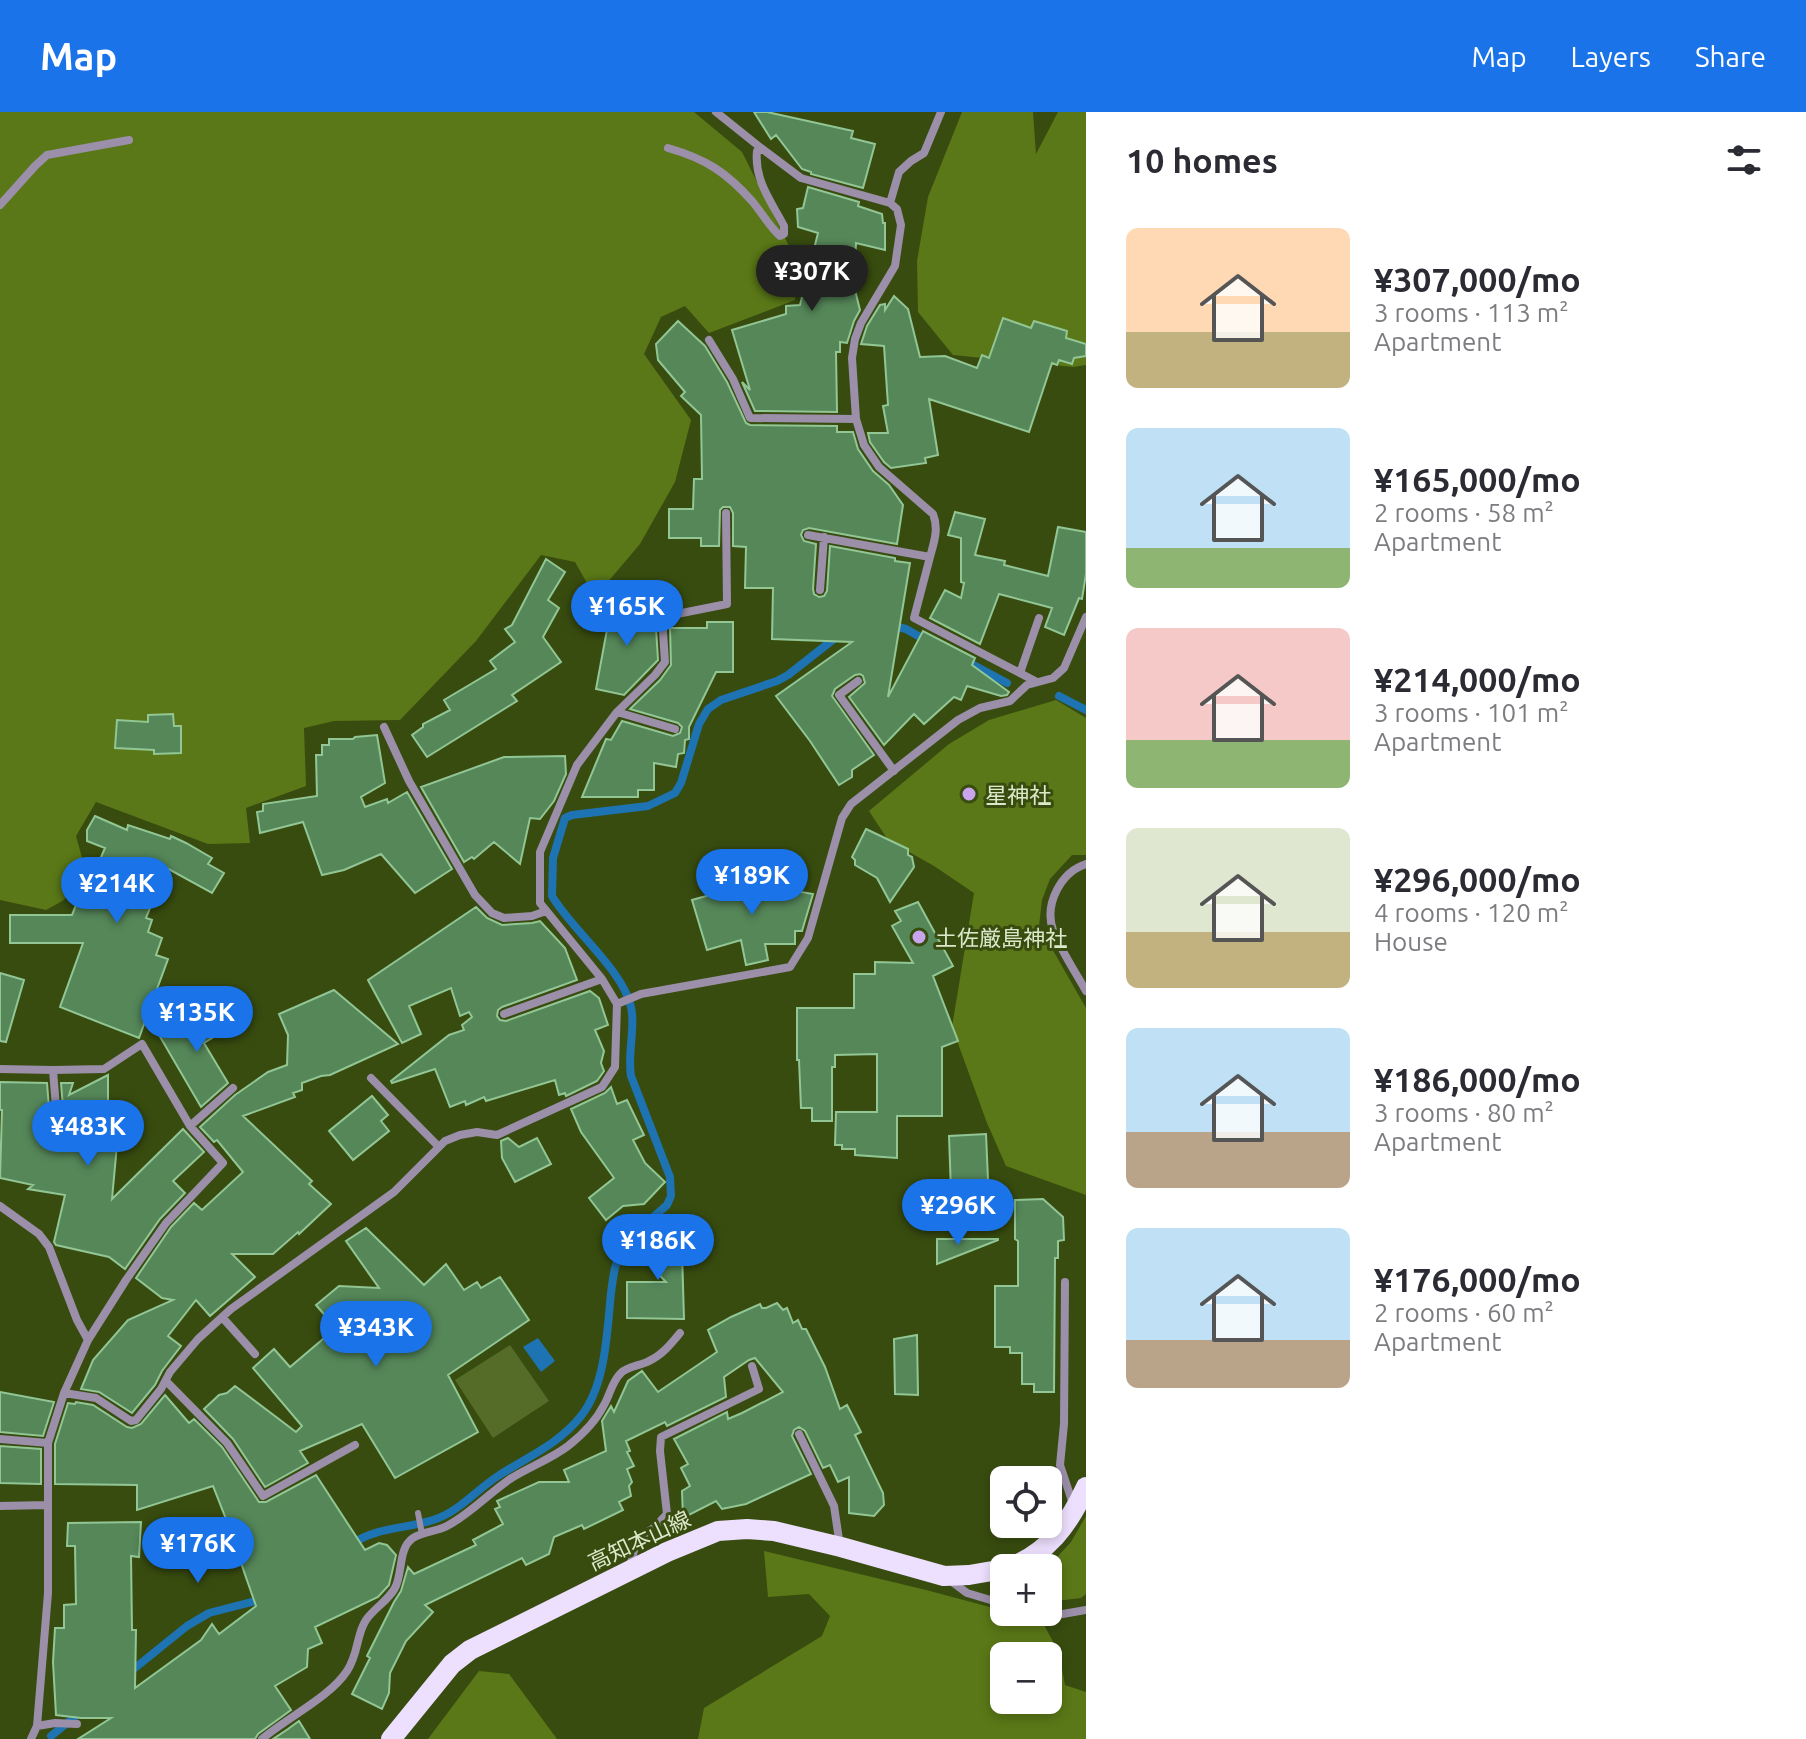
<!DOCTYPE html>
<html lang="en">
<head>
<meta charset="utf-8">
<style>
	:root { --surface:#fff; --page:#f7f7f7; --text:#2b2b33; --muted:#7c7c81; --accent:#1a73e8 }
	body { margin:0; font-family:Ubuntu,"Noto Sans JP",sans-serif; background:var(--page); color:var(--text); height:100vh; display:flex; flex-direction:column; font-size:30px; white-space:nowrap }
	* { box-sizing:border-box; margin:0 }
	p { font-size:26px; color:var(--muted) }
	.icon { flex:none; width:44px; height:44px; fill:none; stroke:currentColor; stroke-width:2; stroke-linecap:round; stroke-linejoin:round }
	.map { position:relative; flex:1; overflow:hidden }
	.details { display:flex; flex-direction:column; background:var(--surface); width:720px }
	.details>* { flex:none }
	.controls { position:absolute; left:990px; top:1354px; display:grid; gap:16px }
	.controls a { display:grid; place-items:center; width:72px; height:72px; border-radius:12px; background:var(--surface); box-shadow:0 4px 12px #0003; font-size:40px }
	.price { position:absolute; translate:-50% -68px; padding:0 18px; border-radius:28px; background:var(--accent); color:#fff; font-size:26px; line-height:52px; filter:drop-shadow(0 2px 4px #0008) }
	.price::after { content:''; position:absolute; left:50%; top:48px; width:24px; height:18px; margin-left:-12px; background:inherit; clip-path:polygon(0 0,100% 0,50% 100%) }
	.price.on { background:#222; color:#fff }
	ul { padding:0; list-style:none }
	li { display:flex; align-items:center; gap:24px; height:200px; padding:0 40px }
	li span { display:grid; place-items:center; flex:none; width:224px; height:160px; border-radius:12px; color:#555 }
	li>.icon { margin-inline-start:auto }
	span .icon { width:96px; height:96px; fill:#fffc; stroke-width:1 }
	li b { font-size:34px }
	h2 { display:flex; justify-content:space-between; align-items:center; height:96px; padding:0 40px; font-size:34px }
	header { display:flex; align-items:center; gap:48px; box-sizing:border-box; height:112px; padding:0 40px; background:var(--accent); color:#fff }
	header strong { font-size:38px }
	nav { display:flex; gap:44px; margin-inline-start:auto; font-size:28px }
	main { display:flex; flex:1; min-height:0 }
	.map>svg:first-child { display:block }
</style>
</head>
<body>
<header>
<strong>Map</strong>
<nav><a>Map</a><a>Layers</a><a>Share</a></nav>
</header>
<main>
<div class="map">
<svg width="1086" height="1627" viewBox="0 0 1086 1627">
	<rect width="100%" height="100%" fill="#384c0f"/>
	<path fill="#546c27" d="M 510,1233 L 549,1289 L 493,1326 L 455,1268 Z"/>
	<path fill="#5a7817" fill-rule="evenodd" d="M 0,0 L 694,0 L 742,40 L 794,144 L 795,188 L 709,221 L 685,194 L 661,205 L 644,242 L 691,308 L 675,370 L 640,432 L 595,485 L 575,450 L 541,443 L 476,529 L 400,608 L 334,609 L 304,616 L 306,674 L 246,696 L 250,731 L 208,732 L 96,690 L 76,724 L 84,753 L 64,788 L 46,798 L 0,788 Z
		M 962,0 L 1033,0 L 1036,42 L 1058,0 L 1086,0 L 1086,253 L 1073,255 L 953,243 L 918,200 L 917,149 L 928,85 Z
		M 1056,588 L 1086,606 L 1086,743 L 1072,743 L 1050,767 L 1042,788 L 1039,814 L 1086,896 L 1086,1083 L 1006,1054 L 987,1011 L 952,915 L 974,781 L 934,754 L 888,728 L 869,699 L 949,632 L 989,608 Z
		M 1086,1404 L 1086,1482 L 1081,1486 L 1048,1490 L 1048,1456 L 1047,1456 L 1071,1430 Z
		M 764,1439 L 926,1478 L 1042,1509 L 1059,1541 L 1065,1573 L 1086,1580 L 1086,1627 L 698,1627 L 704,1596 L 822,1524 L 830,1504 L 809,1482 L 768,1485 ZM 1004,1544 L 1048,1544 L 1048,1588 L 1004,1588 Z
		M 479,1559 L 509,1562 L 557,1627 L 428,1627 Z"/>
	<path fill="#1e73b2" d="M 538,1226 L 555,1249 L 541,1260 L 523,1235 Z"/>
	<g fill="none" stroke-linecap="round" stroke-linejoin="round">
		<path stroke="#1e73b2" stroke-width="8" d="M 890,513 L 906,517 L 929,530
			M 966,549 L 1007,571
			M 1059,584 L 1086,598
			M 352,1432 C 376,1415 406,1417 433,1408 C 459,1400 476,1378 498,1364 C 527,1345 559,1332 581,1304 C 606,1273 607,1219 611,1181 C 613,1167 614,1153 621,1140 C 631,1121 652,1107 667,1093 L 671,1084 L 670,1065 L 631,964 C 627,941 636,915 631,895 C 623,858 572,818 552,784 L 553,746 L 565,706 L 572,703 L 648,694 L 675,681 L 681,671 L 699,612 L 708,597 L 721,588 L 777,569 L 788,563 L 839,523
			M 130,1560 L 187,1514 L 209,1501 L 263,1487
			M 51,1624 L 82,1599"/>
	</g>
	<path fill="#558759" stroke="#92c695" stroke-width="2" d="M 754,0 L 767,0 L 853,19 L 851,26 L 875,32 L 863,76 L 811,62 L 811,60 L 802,57 L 776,23 L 771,27 Z
		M 808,75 L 859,90 L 858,94 L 882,102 L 883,111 L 885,111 L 885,138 L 856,131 L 854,174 L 860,198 L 854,209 L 847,231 L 840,230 L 840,240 L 836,240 L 837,300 L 755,299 L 742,270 L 750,278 L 732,218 L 786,202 L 786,194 L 800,193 L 818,121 L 798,115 L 797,97 L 803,96 Z
		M 894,184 L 908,197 L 920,245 L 945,244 L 977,256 L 982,243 L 989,246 L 1003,206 L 1031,216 L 1034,209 L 1067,219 L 1066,226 L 1086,232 L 1086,244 L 1074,246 L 1072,252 L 1059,248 L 1057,253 L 1052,251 L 1029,320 L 929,287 L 938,343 L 925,346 L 926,351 L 891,356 L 884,350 L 870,330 L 868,321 L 888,321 L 883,294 L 888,293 L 884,234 L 861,232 L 867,214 L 880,193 L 885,192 L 885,198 Z
		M 678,209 L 705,234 L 727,270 L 746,311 L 750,313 L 837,314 L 837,320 L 853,320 L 858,337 L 873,359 L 889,373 L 903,393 L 897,432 L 809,416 L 803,418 L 801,423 L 804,429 L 816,432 L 813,477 L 814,482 L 819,485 L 824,484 L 827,479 L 830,434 L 895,446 L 895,449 L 910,451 L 888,585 L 923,519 L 975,546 L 972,553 L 1009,580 L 1007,583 L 1001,584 L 967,574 L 961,588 L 954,585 L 924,612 L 914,602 L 884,633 L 849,585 L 865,571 L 863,564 L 860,562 L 855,563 L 835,577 L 832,584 L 874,643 L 852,658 L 852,665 L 839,673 L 810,629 L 776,584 L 852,530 L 772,527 L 773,476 L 745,476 L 746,435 L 733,434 L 733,401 L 730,395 L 723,395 L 720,398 L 719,434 L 701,434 L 701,426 L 669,426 L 669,397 L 693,397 L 694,367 L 702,367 L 701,303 L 681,284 L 685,280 L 658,248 L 656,232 Z
		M 955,400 L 985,407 L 975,443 L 1005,449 L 1004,453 L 1048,464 L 1058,415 L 1086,420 L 1086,462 L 1082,487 L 1079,486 L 1064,523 L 1045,515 L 1052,496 L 999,482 L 980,532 L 930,506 L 945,478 L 961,486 L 964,471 L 961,470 L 961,426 L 948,423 Z
		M 546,447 L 565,460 L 548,488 L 559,496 L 543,525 L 561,550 L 512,583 L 517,589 L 427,645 L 412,623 L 423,615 L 423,612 L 450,598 L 444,588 L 496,557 L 490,549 L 515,530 L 505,517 L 512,513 Z
		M 621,488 L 646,491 L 644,516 L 656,516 L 658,548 L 624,583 L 596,577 L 611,496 Z
		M 707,510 L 733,510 L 733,560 L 716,560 L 689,615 L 689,627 L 685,628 L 684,641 L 678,642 L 676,655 L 654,651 L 654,678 L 638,678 L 638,685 L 582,685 L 606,627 L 611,628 L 622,609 L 673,624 L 680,621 L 682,615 L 678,611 L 630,597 L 660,568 L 671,553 L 670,516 L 707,516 Z
		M 173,602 L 174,614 L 181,614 L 181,641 L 154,642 L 154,638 L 115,636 L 117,608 L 148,610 L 148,603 Z
		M 377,623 L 385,671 L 361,685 L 365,695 L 387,687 L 388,691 L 407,680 L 452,757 L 415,781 L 381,742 L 344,758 L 322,763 L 303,710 L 260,721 L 257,700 L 263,699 L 263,692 L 317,684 L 316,643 L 322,643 L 322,633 L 329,633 L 329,627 L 353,627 L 355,625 Z
		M 565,644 L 566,662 L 554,689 L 540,707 L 530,706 L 520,752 L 494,730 L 474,747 L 472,745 L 464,750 L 421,675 L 504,645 Z
		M 95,704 L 127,718 L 128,713 L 170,727 L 171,724 L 186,731 L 212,746 L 208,752 L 224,761 L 212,781 L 154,749 L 140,792 L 150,796 L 146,806 L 152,808 L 148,820 L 162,826 L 156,843 L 168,847 L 139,926 L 60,895 L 83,831 L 10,831 L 10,803 L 72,803 L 85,771 L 90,771 L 105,736 L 87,729 L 87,718 Z
		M 866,717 L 908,737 L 908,743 L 912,745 L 914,755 L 890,790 L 877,766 L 855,753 L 855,748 L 852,745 Z
		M 721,771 L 767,771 L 767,774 L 813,782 L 802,819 L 795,819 L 795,832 L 765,832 L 768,848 L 746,853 L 741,828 L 707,838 L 692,788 L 724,779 Z
		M 918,790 L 953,854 L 933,864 L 958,929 L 942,935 L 942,1004 L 897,1004 L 897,1046 L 855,1043 L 855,1037 L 842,1037 L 842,1033 L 835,1033 L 836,1000 L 877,1000 L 877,942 L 835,943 L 835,955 L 832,955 L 832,1009 L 812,1009 L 812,996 L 801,996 L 799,948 L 797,948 L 797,896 L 854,896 L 854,862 L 875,862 L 875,850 L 913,851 L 892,814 L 901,809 L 895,799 Z
		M 476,795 L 487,806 L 502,813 L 532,811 L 540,809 L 565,836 L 577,868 L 502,895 L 498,898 L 497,904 L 500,908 L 506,909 L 590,879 L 599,886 L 608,913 L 595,918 L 604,939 L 601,951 L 604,959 L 597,969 L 566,984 L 565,981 L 559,983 L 555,968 L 486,989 L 484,985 L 466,993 L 465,989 L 450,995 L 435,957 L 392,971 L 391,969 L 449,923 L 464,918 L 462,913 L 472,905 L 469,900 L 460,904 L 451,876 L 409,894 L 421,922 L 402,931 L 368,868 Z
		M 0,861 L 24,868 L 6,930 L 0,929 Z
		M 334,878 L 398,932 L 330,963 L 321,964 L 302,971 L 302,978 L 293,981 L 295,985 L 243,1004 L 312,1069 L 309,1072 L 331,1092 L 299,1122 L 298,1120 L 273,1142 L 232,1142 L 255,1165 L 210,1204 L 196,1188 L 168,1224 L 181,1234 L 162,1259 L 155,1273 L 132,1301 L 99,1280 L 81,1277 L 93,1248 L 128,1208 L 173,1188 L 162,1186 L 136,1166 L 171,1115 L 194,1091 L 202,1098 L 243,1060 L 217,1028 L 214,1030 L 200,1015 L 235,983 L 268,960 L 287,953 L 288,923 L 279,902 Z
		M 219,897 L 228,916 L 204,931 L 228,971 L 201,995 L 159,923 L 194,904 L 199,907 Z
		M 108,963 L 108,1021 L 118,1022 L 112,1087 L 183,1017 L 204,1040 L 173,1069 L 185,1081 L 160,1107 L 125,1157 L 109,1145 L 56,1133 L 54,1130 L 65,1083 L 28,1077 L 33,1073 L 0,1066 L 2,998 L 0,998 L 0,970 L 47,971 L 50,1009 L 52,1013 L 57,1015 L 62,1013 L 64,1008 L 61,971 L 73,971 L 69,983 Z
		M 611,975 L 617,992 L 627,988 L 644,1023 L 633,1028 L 645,1051 L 665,1070 L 644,1092 L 623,1094 L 606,1108 L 589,1086 L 614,1066 L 581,1020 L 571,997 L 605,981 Z
		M 372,984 L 388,1003 L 381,1009 L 389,1019 L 353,1048 L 329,1019 Z
		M 986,1022 L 989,1091 L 951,1079 L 949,1024 Z
		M 508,1026 L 519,1035 L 537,1026 L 551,1052 L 515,1070 L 502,1046 L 501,1029 Z
		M 1043,1087 L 1063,1105 L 1064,1128 L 1058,1129 L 1058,1146 L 1055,1146 L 1054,1280 L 1034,1280 L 1034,1272 L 1022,1272 L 1022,1241 L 1010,1241 L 1010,1235 L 995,1235 L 995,1174 L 1018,1174 L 1018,1129 L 1015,1127 L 1015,1088 Z
		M 366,1116 L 424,1173 L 446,1152 L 464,1178 L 477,1170 L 481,1176 L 500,1165 L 529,1208 L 448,1263 L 478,1320 L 395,1366 L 362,1312 L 300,1339 L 308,1351 L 265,1375 L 233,1327 L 204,1297 L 219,1283 L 227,1281 L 235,1274 L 296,1320 L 302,1314 L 253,1256 L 274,1237 L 290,1255 L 336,1216 L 316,1193 L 339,1174 L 379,1176 L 346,1129 Z
		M 658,1116 L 682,1140 L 684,1207 L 627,1206 L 627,1170 L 666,1170 L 635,1137 Z
		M 937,1127 L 998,1127 L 998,1128 L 937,1152 Z
		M 777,1191 L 783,1198 L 787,1196 L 793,1211 L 798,1208 L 802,1217 L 806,1217 L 825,1255 L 840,1297 L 847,1293 L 861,1320 L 855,1323 L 883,1381 L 884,1393 L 874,1404 L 849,1401 L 849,1365 L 838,1370 L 830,1353 L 823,1356 L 805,1319 L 799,1315 L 794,1318 L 792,1324 L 811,1362 L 746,1392 L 722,1397 L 716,1389 L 683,1406 L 682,1379 L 690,1374 L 681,1356 L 688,1352 L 674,1327 L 727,1300 L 728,1307 L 742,1301 L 783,1280 L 755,1246 L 749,1248 L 724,1265 L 726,1285 L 667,1314 L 665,1310 L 626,1329 L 630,1339 L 627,1340 L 634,1354 L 627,1357 L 632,1370 L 629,1374 L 631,1384 L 619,1390 L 623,1398 L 584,1417 L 582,1413 L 554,1425 L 549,1442 L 526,1453 L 522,1446 L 425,1493 L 433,1500 L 406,1529 L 390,1561 L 389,1581 L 382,1597 L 352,1582 L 370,1546 L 367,1544 L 394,1490 L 401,1479 L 408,1455 L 414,1462 L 476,1433 L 473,1428 L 503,1412 L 495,1397 L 500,1395 L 497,1389 L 539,1370 L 569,1370 L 564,1358 L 606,1339 L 602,1309 L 611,1294 L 614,1300 L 628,1269 L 642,1259 L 658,1280 L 717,1240 L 708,1218 L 731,1205 L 760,1192 L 762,1196 L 766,1196 Z
		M 917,1223 L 918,1283 L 895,1282 L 894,1227 Z
		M 0,1280 L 54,1290 L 43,1324 L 0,1320 Z
		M 165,1283 L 189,1311 L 194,1307 L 222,1335 L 259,1390 L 266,1390 L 316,1363 L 365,1438 L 379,1431 L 387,1433 L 396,1443 L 389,1473 L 378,1485 L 315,1515 L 322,1531 L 308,1537 L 307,1555 L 275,1574 L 291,1598 L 258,1622 L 255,1627 L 78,1627 L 111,1606 L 81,1606 L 56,1603 L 53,1550 L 55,1516 L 64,1516 L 64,1493 L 76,1492 L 75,1434 L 67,1434 L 68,1411 L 141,1410 L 139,1445 L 131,1444 L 132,1518 L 136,1518 L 135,1576 L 201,1528 L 212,1512 L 219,1522 L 256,1494 L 234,1431 L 235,1430 L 213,1374 L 137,1398 L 137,1373 L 55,1372 L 55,1332 L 68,1291 L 75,1292 L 76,1290 L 93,1293 L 127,1315 L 132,1316 L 141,1312 Z
		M 0,1334 L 41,1337 L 41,1372 L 0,1371 Z
		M 299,1609 L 310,1627 L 273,1627 L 288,1617 Z"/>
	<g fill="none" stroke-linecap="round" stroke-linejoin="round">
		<path stroke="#9b8fa9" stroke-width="6" d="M 418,1401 L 422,1422"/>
		<path stroke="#9b8fa9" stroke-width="8" d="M 716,0 L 761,36
			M 668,36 C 706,47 726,60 752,89 C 762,101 769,114 780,124 L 784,122 L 784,114 C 771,89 754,68 757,39 L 761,36 L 801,66 L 890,91 L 897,97 L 901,113 L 895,154 L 861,211 L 855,227 L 852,246 L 856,307 L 864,333 L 879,355 L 933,402 C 939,417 934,430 930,445
			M 890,91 L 899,60 L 911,49 L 924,41 L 941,0
			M 0,93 L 35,54 L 47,43 L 129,28
			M 709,228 L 733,267 L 750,306 L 856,307
			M 808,423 L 930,445 L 914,506 L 1037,570
			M 820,478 L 824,425
			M 1020,561 L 1039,506
			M 858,569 L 839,583 L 894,659
			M 617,600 L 675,617
			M 384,615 L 409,669 L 475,783 L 492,801 L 504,806 L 532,804 L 546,799
			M 1086,752 C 1061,760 1044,792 1053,818 C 1060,837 1076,861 1086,879
			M 617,892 L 641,882 L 790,855 L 808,826 L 842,706 L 851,692 L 958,608 L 980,596 L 1010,589 L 1027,573 L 1053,566 L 1064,556 L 1086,505
			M 504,902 L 602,867
			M 0,957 L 53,958 L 57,1008
			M 53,958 L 104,957 L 142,932 L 190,1014 L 223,1051 L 166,1111 L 126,1168 L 88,1228 L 64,1281
			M 371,966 L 439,1035
			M 190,1014 L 233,976
			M 0,1094 L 39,1122 L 49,1135 L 77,1208 L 88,1228
			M 1065,1170 L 1064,1312 L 1060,1353 L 1073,1392
			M 222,1205 L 255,1242
			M 166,1269 L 227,1331 L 263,1384 L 355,1333
			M 799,1322 L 834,1394 L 840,1434
			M 0,1327 L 48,1331
			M 0,1394 L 48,1393
			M 630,1454 L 637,1427 L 655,1415 L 667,1402 L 660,1339 L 661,1325 L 759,1277 L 752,1254
			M 951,1469 L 967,1481 L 1004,1492
			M 1036,1500 L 1057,1503 L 1086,1498
			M 37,1614 L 55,1611 L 77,1612
			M 31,1627 L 37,1614 L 48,1481 L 48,1331 L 64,1281 L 96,1286 L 131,1309 L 136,1308 L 161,1277 L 170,1260 L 198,1227 L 231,1197 L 394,1080 L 445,1029 L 460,1023 L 477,1020 L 497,1023 L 602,975 L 615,955 L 617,892 L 602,867 L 540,791 L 540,740 L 577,653 L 617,600 L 655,563 L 665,550 L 662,505 L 727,492 L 726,401
			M 262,1627 C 288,1605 330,1585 347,1559 C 359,1541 356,1523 366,1508 C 374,1496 388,1489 395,1476 C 403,1461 398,1436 413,1426 C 423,1419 436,1420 447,1414 C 470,1402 488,1382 510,1367 C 529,1355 551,1347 568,1334 C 582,1323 596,1309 604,1293 C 610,1283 612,1269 621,1261 C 628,1254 640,1254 649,1249 C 662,1243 671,1232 680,1221"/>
		<path stroke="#eddffe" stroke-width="20" d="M 1007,1456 C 1047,1443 1069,1412 1086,1375
			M 391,1627 L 452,1552 L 470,1538 L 667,1440 L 718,1419 L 747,1417 L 774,1419 L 841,1435 L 944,1464 L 969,1463 L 1004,1457"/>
	</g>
	<g fill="#c9a5ee" stroke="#384c0f" stroke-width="3">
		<circle cx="969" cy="682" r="8"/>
		<circle cx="919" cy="825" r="8"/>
	</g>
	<g text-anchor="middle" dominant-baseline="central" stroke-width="6" stroke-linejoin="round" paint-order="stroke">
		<g font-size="22" fill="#dbe9ca" stroke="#384c0f" text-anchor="start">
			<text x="985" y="682">星神社</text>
			<text x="935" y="825">土佐厳島神社</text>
		</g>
		<g font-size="22" fill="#dbe9ca" stroke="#384c0f">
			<text transform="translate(639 1428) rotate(-25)">高知本山線</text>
		</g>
	</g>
</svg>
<div class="controls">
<a><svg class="icon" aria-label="locate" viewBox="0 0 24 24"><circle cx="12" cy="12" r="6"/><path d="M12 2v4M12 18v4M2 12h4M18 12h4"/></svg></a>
<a>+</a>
<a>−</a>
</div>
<b class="price on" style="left:812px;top:201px">¥307K</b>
<b class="price" style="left:627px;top:536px">¥165K</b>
<b class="price" style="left:752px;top:805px">¥189K</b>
<b class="price" style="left:117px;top:813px">¥214K</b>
<b class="price" style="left:197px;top:942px">¥135K</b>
<b class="price" style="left:88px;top:1056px">¥483K</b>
<b class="price" style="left:958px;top:1135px">¥296K</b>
<b class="price" style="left:658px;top:1170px">¥186K</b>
<b class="price" style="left:376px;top:1257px">¥343K</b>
<b class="price" style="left:198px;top:1473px">¥176K</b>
</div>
<section class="details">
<h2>10 homes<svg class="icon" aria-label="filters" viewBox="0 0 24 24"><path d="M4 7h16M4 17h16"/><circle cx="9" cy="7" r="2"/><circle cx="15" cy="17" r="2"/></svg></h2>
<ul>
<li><span style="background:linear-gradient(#ffd9b3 65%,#c2b280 0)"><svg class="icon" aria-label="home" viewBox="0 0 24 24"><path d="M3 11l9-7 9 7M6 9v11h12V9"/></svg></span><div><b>¥307,000/mo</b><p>3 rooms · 113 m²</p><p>Apartment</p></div></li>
<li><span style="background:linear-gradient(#bfe0f5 75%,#8fb573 0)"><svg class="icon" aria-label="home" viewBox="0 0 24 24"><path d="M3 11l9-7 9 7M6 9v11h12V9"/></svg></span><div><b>¥165,000/mo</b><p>2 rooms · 58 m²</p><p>Apartment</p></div></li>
<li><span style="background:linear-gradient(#f6c9c9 70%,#8fb573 0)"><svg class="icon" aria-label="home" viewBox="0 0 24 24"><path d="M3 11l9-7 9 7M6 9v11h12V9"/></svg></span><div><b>¥214,000/mo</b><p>3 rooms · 101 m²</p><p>Apartment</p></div></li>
<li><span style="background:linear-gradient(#dfe7d0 65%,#c2b280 0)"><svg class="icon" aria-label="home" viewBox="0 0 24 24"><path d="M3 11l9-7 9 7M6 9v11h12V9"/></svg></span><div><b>¥296,000/mo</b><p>4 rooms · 120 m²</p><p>House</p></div></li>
<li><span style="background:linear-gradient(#bfe0f5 65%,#b9a48a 0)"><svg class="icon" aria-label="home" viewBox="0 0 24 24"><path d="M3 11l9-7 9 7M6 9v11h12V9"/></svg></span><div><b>¥186,000/mo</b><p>3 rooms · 80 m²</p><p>Apartment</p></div></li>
<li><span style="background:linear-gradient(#bfe0f5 70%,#b9a48a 0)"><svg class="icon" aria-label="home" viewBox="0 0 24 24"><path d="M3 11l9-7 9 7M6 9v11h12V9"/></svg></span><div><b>¥176,000/mo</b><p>2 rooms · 60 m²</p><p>Apartment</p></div></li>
</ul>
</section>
</main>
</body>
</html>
